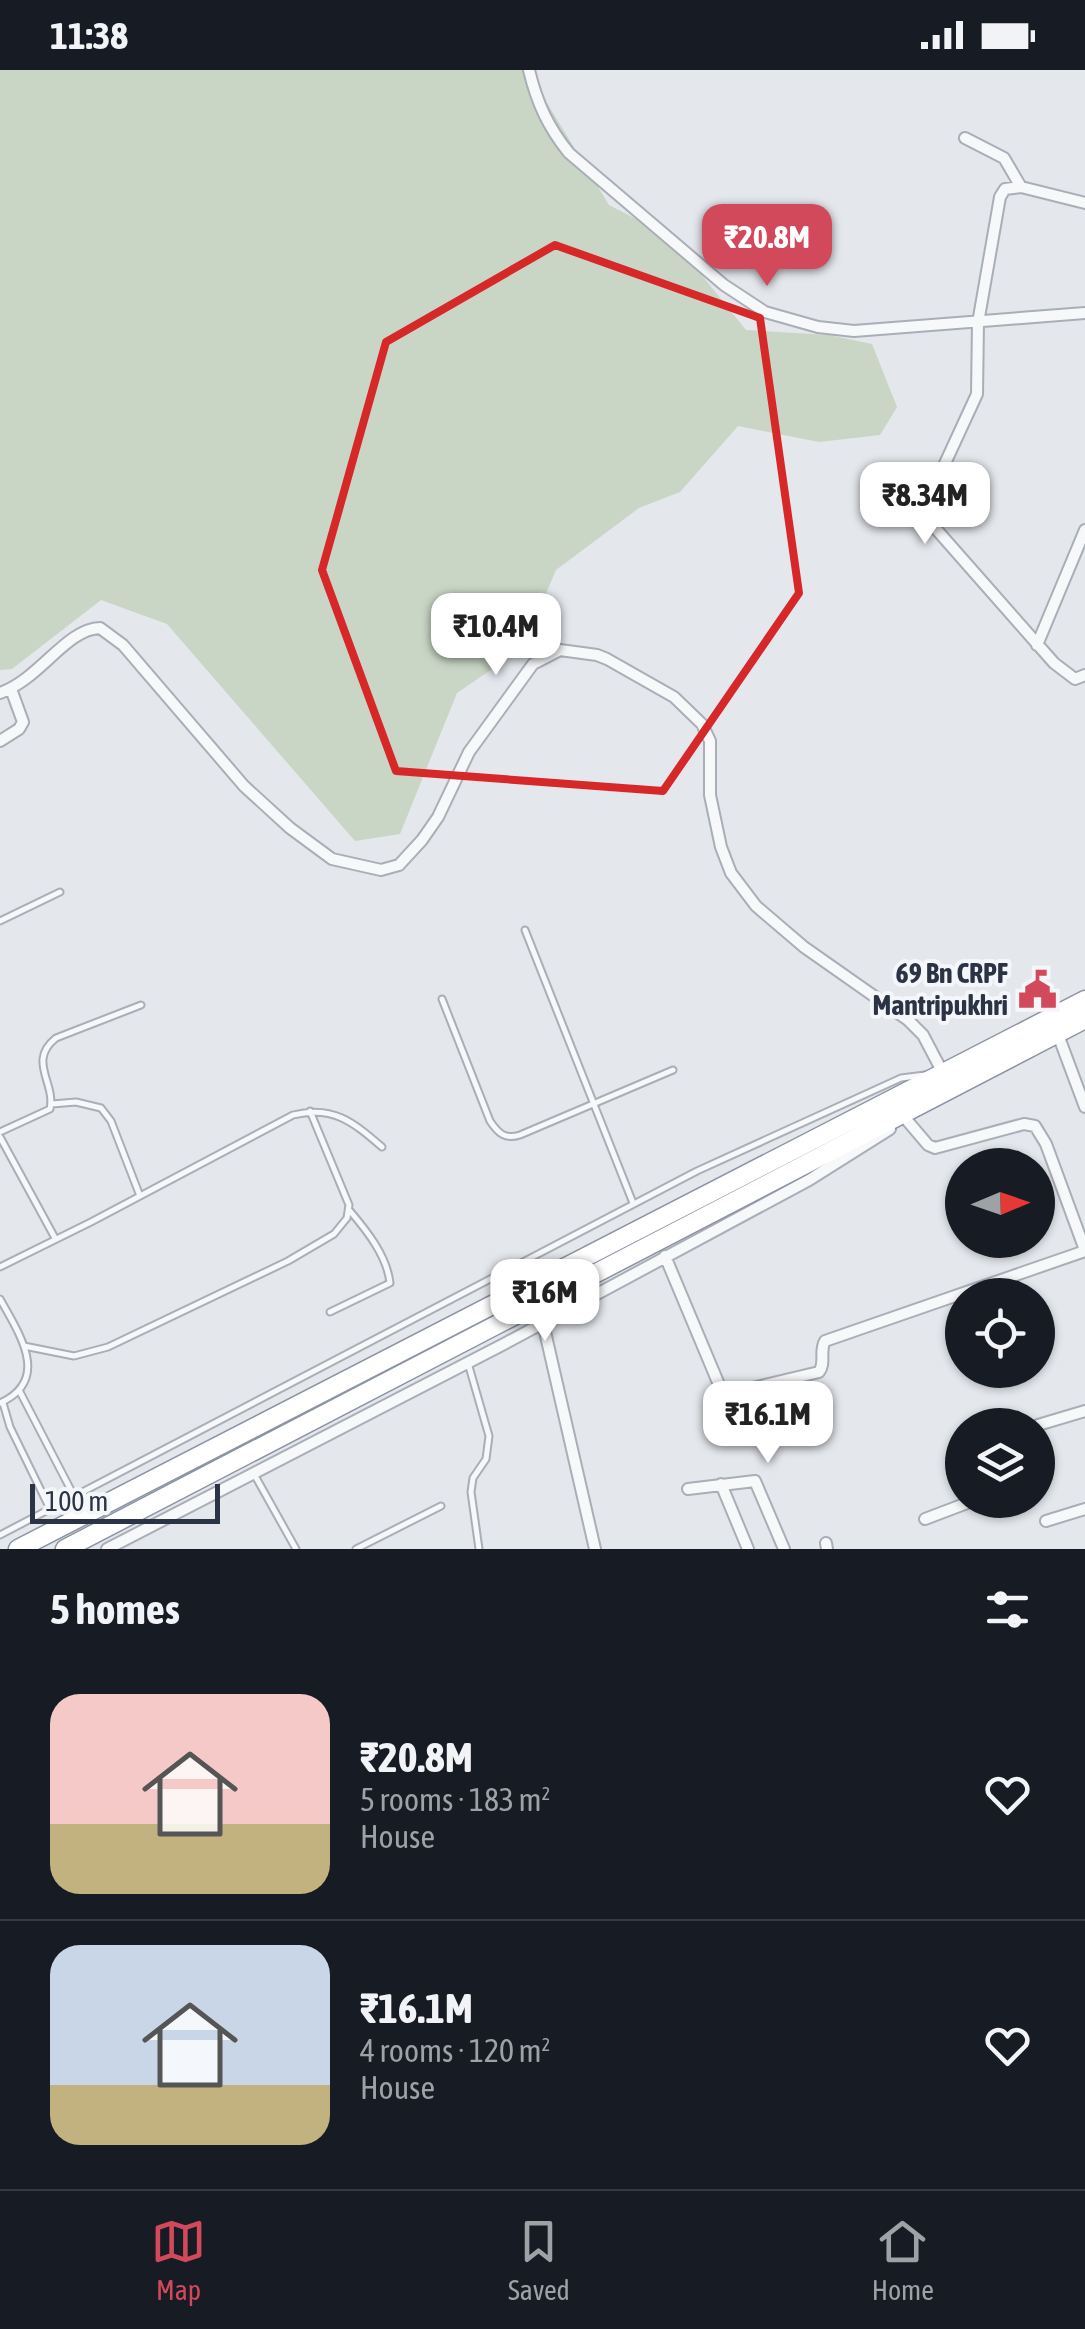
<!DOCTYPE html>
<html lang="en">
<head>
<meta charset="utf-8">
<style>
	:root { --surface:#171b24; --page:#20242c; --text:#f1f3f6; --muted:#9ea1a6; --line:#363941; --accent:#d1495b }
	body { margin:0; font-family:"Asap Condensed",sans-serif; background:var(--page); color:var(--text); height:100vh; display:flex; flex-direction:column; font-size:38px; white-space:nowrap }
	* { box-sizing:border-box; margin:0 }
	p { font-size:32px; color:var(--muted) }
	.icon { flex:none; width:55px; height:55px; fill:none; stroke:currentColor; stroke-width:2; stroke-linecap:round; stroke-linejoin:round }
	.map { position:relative; height:1479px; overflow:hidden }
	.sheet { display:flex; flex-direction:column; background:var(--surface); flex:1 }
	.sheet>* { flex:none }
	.needle { width:65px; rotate:88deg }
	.controls { position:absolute; left:945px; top:1078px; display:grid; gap:20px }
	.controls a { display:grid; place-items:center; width:110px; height:110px; border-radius:50%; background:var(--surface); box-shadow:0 2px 8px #0004; font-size:50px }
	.scale { position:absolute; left:30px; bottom:25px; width:190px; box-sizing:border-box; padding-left:10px; border:5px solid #2b3445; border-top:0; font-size:28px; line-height:35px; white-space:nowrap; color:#2b3445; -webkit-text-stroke:8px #f4f6f9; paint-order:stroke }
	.price { position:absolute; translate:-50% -85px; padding:0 22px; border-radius:20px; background:#fff; color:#222; font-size:32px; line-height:65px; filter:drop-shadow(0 2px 5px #0008) }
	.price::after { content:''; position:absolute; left:50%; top:60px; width:30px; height:22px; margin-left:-15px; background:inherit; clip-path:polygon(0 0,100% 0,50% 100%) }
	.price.selected { background:var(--accent); color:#fff }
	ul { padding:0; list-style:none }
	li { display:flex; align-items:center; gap:30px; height:250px; padding:0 50px }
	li+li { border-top:2px solid var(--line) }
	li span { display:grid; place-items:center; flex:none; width:280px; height:200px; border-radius:30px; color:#555 }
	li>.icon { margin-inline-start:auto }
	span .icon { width:120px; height:120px; fill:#fffc; stroke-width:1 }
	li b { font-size:42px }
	h2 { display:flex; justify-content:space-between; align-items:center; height:120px; padding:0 50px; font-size:42px }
	.status { display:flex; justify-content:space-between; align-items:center; height:70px; padding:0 50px; background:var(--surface); direction:ltr }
	.status svg { height:28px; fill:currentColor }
	.dock { display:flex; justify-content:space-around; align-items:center; height:140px; border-top:2px solid var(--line); background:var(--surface); font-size:28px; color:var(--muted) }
	.dock a { display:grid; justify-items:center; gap:5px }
	.dock .selected { color:var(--accent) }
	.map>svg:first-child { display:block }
</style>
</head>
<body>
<div class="status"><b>11:38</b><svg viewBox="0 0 49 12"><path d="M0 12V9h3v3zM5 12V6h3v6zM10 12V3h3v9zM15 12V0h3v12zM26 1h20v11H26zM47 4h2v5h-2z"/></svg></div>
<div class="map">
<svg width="1085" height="1479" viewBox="0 0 1085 1479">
	<rect width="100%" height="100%" fill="#e4e7ec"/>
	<path fill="#c9d6c5" d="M 0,0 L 527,0 L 609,135 L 671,167 L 746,260 L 829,265 L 872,274 L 897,337 L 880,365 L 819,372 L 738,356 L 680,422 L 639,438 L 556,500 L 523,578 L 457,623 L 400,764 L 355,771 L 167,554 L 101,530 L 12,599 L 0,600 Z"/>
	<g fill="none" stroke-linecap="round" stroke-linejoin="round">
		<defs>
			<path id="lane" d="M 0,851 L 60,822
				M 525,860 L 633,1133
				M 442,929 L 490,1051 C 498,1063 505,1070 520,1065 L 673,1000
				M 52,1034 L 76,1032 L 101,1038 L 111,1051 L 140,1126
				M 0,1062 L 50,1039 C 56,1013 27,991 56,968 L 141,935
				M 0,1067 L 55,1168
				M 0,1197 L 91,1152 L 293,1045 C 333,1035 353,1052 382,1077
				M 0,1229 C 20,1265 51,1310 0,1333
				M 330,1242 L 390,1213 C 387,1186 367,1161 350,1141
				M 24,1276 L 74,1286 L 108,1277 L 288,1191 L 334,1164 L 347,1148 L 349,1135 L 310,1041
				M 468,1293 L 489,1366 L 486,1389 L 473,1408 L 471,1422 L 479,1479
				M 20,1322 L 74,1426
				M 3,1333 L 10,1357 L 50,1439
				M 254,1404 L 296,1479
				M 0,1465 L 697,1101 L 901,1008 L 925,1005
				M 356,1479 L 441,1436"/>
			<path id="street" d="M 529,0 C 537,33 548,57 569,83 L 724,215 L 765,242 L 818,257 L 854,261 L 1085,243
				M 965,68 L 1004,88 L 1021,117
				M 1085,133 L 1021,117 L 1005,119 L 1000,127 L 978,253 L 977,324 L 924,439 L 929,451 L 1054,593 L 1075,609 L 1085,605
				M 1037,575 L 1085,460
				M 0,623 C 40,609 66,559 100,558 L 123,575 L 244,716 L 290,758 L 332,789 L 381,800 L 399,795 L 422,770 L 438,747 L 469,682 L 533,594 L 560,580 L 597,585 L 607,589 L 674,627 L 702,654 L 710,671 L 710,725 L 721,777 L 731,803 L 756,836 L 804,877 L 908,950 L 923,965 L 943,1003
				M 0,671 L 19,659 L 23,652 L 11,619
				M 1057,962 L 1085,1037
				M 905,1048 L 928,1075 L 935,1078 L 1024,1054 L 1035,1056 L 1046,1074 L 1085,1180
				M 665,1186 L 720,1317 L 732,1323 L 819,1302 C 826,1293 819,1281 825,1271 L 1085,1181
				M 543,1253 L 595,1479
				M 1038,1355 L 1085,1341
				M 721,1414 L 748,1479
				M 688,1419 L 755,1411 L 784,1479
				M 925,1449 L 975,1430
				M 1046,1451 L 1085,1439
				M 826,1473 L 827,1479
				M 107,1479 L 504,1274 L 809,1110 L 890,1059"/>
			<path id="highway" d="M 18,1479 L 1085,930
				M 65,1479 L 1085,949"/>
		</defs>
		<use href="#lane" stroke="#a9aeb7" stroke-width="9"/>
		<use href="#street" stroke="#a9aeb7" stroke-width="14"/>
		<use href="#highway" stroke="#8b94a3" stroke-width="21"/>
		<use href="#lane" stroke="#f7f8fa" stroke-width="5"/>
		<use href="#street" stroke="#f7f8fa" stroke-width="10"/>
		<use href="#highway" stroke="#fff" stroke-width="18"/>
	</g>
	<path fill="none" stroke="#d62828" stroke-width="8" stroke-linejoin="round" d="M 555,175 L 760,248 L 799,523 L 663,721 L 396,701 L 322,500 L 386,272 Z"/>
	<defs>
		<symbol id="civic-bare" viewBox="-9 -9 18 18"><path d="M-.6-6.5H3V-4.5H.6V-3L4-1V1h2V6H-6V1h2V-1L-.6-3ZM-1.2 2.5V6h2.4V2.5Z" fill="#d1495b" stroke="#f4f6f9" stroke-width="2.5" paint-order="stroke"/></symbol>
	</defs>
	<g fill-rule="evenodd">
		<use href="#civic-bare" x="1010" y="892" width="55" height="55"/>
	</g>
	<g text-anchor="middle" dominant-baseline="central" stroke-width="8" stroke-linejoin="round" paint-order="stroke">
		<g font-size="28" font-weight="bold" fill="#2b3445" stroke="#f4f6f9" text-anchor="end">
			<text x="1008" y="903">69 Bn CRPF<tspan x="1008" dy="32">Mantripukhri</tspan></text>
		</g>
	</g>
</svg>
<div class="controls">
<a><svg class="needle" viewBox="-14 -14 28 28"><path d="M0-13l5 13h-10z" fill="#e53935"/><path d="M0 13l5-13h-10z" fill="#9ea1a6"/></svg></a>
<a><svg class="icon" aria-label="locate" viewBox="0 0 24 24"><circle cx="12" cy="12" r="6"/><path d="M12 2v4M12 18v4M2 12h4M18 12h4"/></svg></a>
<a><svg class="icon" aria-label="layers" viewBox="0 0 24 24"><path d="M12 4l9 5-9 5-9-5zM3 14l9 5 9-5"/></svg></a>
</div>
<div class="scale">100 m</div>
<b class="price selected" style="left:767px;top:219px">₹20.8M</b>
<b class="price" style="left:925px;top:477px">₹8.34M</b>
<b class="price" style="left:496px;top:608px">₹10.4M</b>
<b class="price" style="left:545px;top:1274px">₹16M</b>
<b class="price" style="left:768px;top:1396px">₹16.1M</b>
</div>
<section class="sheet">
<h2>5 homes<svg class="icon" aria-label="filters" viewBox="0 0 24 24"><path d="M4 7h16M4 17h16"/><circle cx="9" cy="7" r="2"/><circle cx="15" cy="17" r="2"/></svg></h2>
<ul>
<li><span style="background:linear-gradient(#f6c9c9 65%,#c2b280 0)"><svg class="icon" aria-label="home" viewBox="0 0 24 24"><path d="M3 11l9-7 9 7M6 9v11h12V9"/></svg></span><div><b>₹20.8M</b><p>5 rooms · 183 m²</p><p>House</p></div><svg class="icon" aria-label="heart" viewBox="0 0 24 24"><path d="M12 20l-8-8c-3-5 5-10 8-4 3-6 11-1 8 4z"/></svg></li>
<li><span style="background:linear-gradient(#c9d6e8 70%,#c2b280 0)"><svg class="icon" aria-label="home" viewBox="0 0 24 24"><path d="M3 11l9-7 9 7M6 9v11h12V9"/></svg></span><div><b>₹16.1M</b><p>4 rooms · 120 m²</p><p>House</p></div><svg class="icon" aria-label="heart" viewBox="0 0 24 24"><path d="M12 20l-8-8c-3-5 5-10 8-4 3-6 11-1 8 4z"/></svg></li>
</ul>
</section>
<nav class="dock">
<a class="selected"><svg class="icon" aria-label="map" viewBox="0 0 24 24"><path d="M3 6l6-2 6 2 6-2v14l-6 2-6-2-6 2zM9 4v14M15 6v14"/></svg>Map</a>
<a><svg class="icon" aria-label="saved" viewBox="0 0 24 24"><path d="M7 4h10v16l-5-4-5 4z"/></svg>Saved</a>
<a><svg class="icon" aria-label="home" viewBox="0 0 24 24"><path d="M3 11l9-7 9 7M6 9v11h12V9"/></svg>Home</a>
</nav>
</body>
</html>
